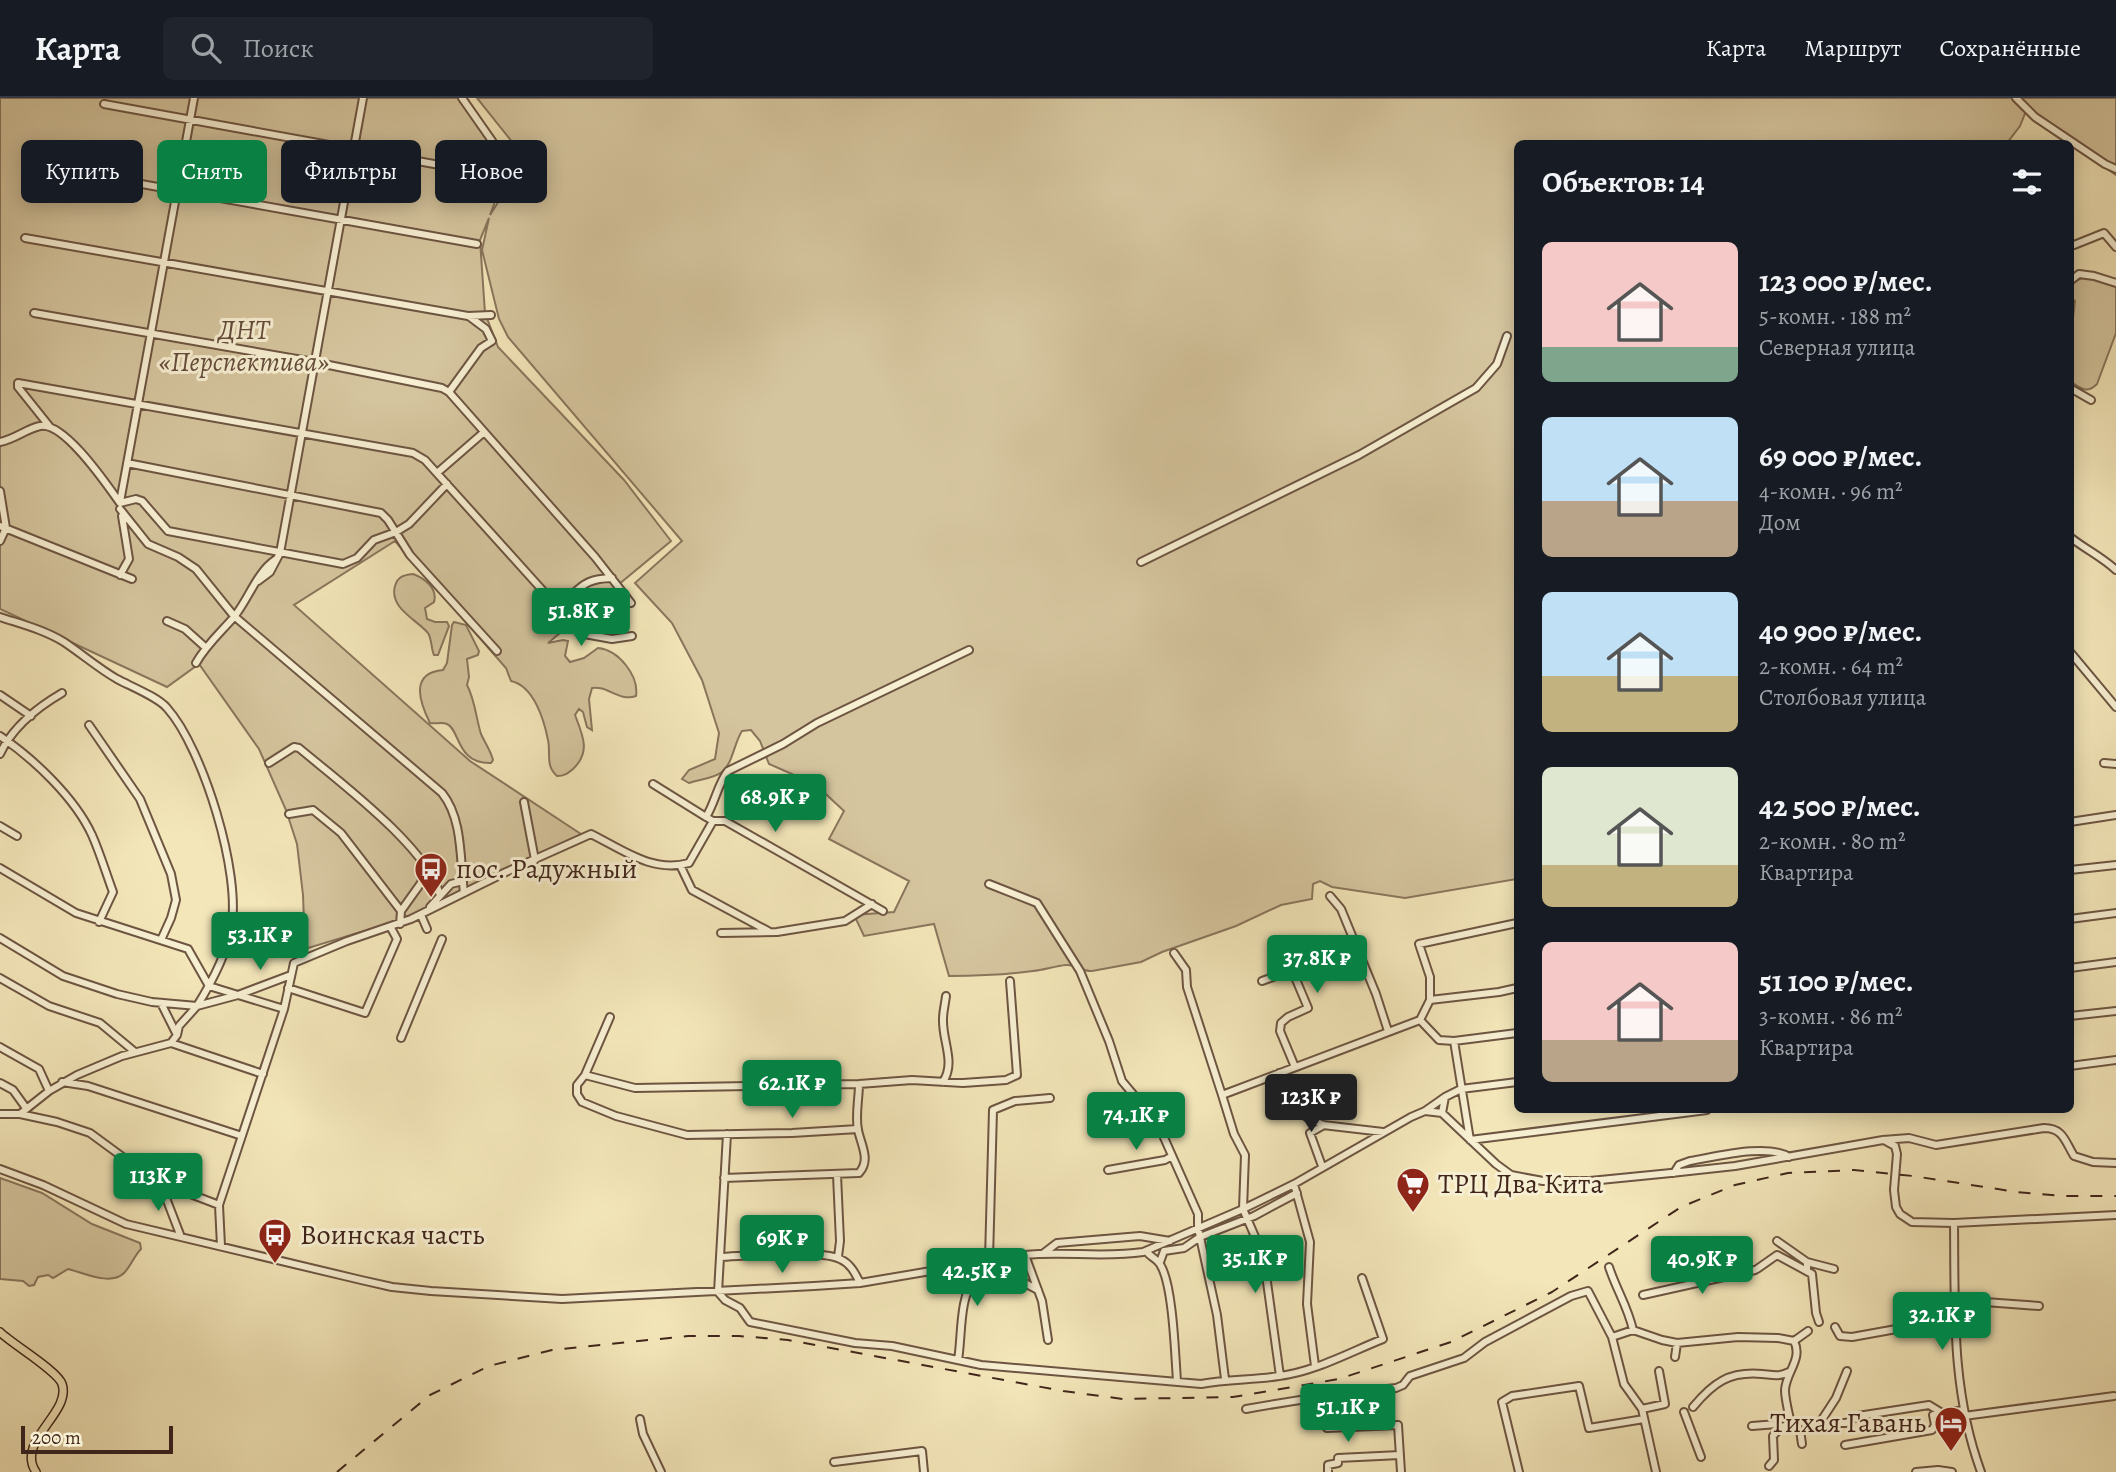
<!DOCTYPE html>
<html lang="ru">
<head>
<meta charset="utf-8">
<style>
	:root { --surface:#171b24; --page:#20242c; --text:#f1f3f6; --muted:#9ea1a6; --line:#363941; --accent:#0b8043 }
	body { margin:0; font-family:Alegreya,serif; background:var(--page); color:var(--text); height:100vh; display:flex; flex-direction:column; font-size:26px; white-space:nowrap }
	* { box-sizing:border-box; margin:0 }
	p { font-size:23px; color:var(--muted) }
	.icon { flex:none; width:38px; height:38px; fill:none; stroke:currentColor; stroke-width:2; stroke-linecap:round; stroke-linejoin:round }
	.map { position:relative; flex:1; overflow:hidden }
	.sheet { position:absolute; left:1514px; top:42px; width:560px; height:973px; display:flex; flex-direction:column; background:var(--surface); border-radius:10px; box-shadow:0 4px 18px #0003 }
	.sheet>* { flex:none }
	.hud { position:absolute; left:21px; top:42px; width:665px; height:63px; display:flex; gap:14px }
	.scale { position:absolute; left:21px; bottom:18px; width:152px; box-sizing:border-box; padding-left:7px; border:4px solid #40251b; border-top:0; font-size:19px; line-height:24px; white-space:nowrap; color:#40251b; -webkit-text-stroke:5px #f7efd2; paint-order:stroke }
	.price { position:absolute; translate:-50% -60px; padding:0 16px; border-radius:7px; background:var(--accent); color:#fff; font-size:23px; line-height:46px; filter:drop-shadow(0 2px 4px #0008) }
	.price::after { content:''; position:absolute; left:50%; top:42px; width:21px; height:16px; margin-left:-10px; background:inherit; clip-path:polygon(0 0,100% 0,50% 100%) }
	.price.active { background:#222; color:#fff }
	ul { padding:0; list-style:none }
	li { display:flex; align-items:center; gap:21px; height:175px; padding:0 28px }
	li span { display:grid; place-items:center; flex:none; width:196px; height:140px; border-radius:10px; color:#555 }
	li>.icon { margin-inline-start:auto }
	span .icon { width:84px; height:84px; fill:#fffc; stroke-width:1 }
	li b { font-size:30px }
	h2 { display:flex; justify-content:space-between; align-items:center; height:84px; padding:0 28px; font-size:30px }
	.tag { padding:0 24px; border-radius:10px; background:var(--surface); box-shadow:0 4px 18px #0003; font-size:24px; line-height:63px }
	.tag.active { background:var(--accent); color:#fff }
	header { display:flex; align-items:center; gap:42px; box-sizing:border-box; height:98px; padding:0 35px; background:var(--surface); border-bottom:2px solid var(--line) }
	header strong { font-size:33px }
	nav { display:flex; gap:38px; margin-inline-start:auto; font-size:24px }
	.search { width:490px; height:63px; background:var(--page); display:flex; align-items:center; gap:18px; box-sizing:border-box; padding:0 24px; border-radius:10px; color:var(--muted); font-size:26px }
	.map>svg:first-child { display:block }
</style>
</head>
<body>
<header>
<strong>Карта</strong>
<div class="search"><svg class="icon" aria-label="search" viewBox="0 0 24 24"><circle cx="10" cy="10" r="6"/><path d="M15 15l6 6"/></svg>Поиск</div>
<nav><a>Карта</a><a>Маршрут</a><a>Сохранённые</a></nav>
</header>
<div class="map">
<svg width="2116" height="1374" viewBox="0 0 2116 1374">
	<rect width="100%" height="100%" fill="#f3e6b9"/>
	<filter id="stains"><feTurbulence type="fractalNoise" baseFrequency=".00286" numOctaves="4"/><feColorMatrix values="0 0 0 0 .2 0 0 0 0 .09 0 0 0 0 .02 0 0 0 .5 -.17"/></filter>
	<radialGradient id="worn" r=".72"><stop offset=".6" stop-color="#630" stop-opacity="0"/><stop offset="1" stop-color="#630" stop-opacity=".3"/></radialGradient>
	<path fill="#d5c59e" stroke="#8a755c" stroke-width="2" d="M 0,0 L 466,0 L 509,66 L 490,117 L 511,84 L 529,65 L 477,0 L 2116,0 L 2116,77 L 2026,13 L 2020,28 L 2007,45 L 1517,46 L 1517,781 L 1405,800 L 1332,789 L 1320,783 L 1313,786 L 1312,801 L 1281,807 L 1236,828 L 1162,854 L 1141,864 L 1092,873 C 1081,874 1077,866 1066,867 C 1055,868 1044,872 1033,873 C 1005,877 977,878 949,878 L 934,826 L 864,838 L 854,817 L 894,814 L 909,783 L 829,741 L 844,713 L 815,686 L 769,666 L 760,643 L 751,632 L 742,633 C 734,645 733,665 722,674 C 715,680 698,682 689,685 L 682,681 L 689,672 L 715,661 L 719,635 L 702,582 L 672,525 L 635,485 L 682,443 L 508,239 L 499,221 L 482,152 L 489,120 L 480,142 L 485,215 L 498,249 L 624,382 L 671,443 L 548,545 L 563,542 L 568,543 L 565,558 L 570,564 L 584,560 L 598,550 C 619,552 639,578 636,598 C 619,604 607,587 592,590 L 589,601 L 592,632 L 587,629 L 583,614 L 579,611 L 575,617 C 583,638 591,654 573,671 C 567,676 564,678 557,678 C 545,668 551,655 548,642 C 544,622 534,588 511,583 L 506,570 L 395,443 L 294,507 L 470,663 L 584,738 L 407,820 L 305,851 L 303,797 L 297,746 L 286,712 L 259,651 L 199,566 L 167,589 L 0,511 Z
		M 2085,179 L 2116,188 L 2116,235 L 2097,286 C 2087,296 2081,291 2070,283 C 2070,256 2071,230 2075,203 L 2070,199 L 2070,187 L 2074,183 Z
		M 413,476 C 424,480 438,490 434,504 L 425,510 L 427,521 L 435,524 L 447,524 L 449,528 L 438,557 L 434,557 C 431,551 432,541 428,535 C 416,521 389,510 395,488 C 398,478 404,477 413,476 Z
		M 454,524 L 466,527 L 479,553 L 478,557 L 467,561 L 469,579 L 467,587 C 475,602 476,620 481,636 C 485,645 491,653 493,662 L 491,665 C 456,666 460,631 447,626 C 442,624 436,626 430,625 C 419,603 410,575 443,572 L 447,565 L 452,527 Z
		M 0,1080 L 42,1095 L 92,1126 L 140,1145 L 141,1151 C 134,1158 131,1168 124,1175 C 111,1188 84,1175 68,1171 L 53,1180 L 48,1177 L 38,1179 L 34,1187 L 29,1188 L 23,1183 L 0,1181 Z"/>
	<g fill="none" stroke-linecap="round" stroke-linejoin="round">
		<defs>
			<path id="minor" d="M 462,0 L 504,60 L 516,67
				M 2016,0 L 2035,19 L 2105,66 L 2116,71
				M 104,6 L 478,74
				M 52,70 L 477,146
				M 25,140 L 468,218 L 491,217
				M 2070,145 L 2074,147 L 2104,135 L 2116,149
				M 2070,183 L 2079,176 L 2094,178 L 2116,185
				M 34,215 L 314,264 L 442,290 L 449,294 L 595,459 L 631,505
				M 2070,290 L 2091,302
				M 449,294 L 481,250 L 492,243 L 486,231 L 470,219
				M 50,329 L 18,289 L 18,285 L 413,355 L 425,362 L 553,504 L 557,505 C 583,494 577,481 612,480
				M 0,344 C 15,341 26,331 40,328 C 64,323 107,387 120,405 L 136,401 L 142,403 L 168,433 L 343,466 L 357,460 L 374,442 L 396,434 L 409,426 L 447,386
				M 127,365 L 381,415 L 388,422 L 410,457 L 497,553
				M 437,375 L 483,335
				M 0,393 L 6,430 L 0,443
				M 120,404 L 194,0
				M 120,411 L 148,446 L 178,459 L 196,471 L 234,518 L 442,695 C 463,721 460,762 464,795
				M 0,428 L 132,481
				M 2070,439 C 2085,451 2102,459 2116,472
				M 1141,464 L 1359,357 L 1476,290 L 1497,266 L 1507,238
				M 120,477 L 129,461 L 122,418
				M 258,483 L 270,474 L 280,455 L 363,0
				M 560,504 L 579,535 L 612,541 L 632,538
				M 0,519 C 21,526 45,532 64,544 C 82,556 98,570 117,581 C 130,588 158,599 167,610 C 203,650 242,777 231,830 C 227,855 210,887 197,908 L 152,904 L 117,896 L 63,878 L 0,840
				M 167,523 L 185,531 L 205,549
				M 2070,554 L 2116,609
				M 196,565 C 206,547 220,535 234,519 C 248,502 257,474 275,462
				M 0,597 L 31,618
				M 89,627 L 140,701 L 171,776 L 176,802 L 171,820 L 161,842
				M 0,638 C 34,661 75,700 92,737 C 100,755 106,775 113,794 L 99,824
				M 0,656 C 12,630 38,609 62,595
				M 269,665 L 294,649 L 299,650 C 337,682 430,751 440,798
				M 2104,665 L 2116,666
				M 653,686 L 706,719 L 713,723 L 725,723 L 883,813
				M 524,704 L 535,762
				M 289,716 L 313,712 L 341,735 L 401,813 L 400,826
				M 706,719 C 715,705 718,685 728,673 L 783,646 L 817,625 L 969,552
				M 2070,724 L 2116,717
				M 0,728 L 17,738
				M 680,767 L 692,792 L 768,833
				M 0,770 L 76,815 L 188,851 L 209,888 L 238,897 L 291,877
				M 2070,772 L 2116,767
				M 989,786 L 1037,805 L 1080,873 L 1109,943 L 1122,983 L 1158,1026 L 1198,1116 L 1198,1130 L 1217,1217 L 1225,1281
				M 1330,798 L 1341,811 L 1376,896 L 1388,933
				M 430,809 L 451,786 L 463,783
				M 401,813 L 421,785 L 425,769
				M 421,817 L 427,831
				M 2070,821 L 2116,815
				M 1517,825 L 1419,846 L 1430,879 L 1430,902 L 1420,922 L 1439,942 L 1454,943 L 1470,1042 L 1707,1012
				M 721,835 L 777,834 L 845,823 L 872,806
				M 1174,855 L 1186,872 L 1187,889 L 1222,997
				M 2070,870 L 2116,864
				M 0,880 L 49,908 L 100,925 L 135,954
				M 1262,883 L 1292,872 L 1308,910 L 1288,919 L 1281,925 L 1280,933 L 1295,969
				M 288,890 L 365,915 L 397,841 L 391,830
				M 1430,902 L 1499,894 L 1517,890
				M 161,905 L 177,937
				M 2070,918 L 2116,913
				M 610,919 L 585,977 L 577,987 L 577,996 L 582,1004 L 616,1018 L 687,1037 L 792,1035 L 858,1031
				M 401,940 L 442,841
				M 1454,943 L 1517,935
				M 171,945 L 263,976
				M 0,949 L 39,971 L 49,993
				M 2070,968 L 2116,962
				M 1279,975 L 1303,1017 L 1323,1027 L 1383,1034
				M 585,977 L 635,990 L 859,986 L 912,982 L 963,985 L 1006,982 L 1017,977 L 1010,883
				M 62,984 L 88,988 L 242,1038
				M 943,984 C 956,964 942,943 943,921 C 943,914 945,906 946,898
				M 0,985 L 13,992 L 26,1010
				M 1425,1013 L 1445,999
				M 1442,1015 L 1445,999 L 1461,991 L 1517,984
				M 0,1016 L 20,1016 L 57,1024 L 90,1035 L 154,1082 L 219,1107
				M 20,1016 L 49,993 L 77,977 L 122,958 L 171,945 L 177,937 L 179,928 L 197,908 L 238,897 L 284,911
				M 727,1036 L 718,1194 L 725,1202 L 740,1210 L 750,1224 L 855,1245 L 892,1248 L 981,1267 L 1201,1286 C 1227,1281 1253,1282 1279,1278 C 1314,1274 1350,1254 1383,1241 L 1362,1180
				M 1884,1042 L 1895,1048 L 1897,1056 L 1894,1092 L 1896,1109 L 1900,1116 L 1912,1124 L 1954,1125 L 2116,1117
				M 1322,1068 L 1310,1035 L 1324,1027
				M 0,1071 L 43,1087 L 126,1126 L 361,1182 L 392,1189 L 431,1193 L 562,1201 L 814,1188 L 860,1185 L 1025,1157 C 1064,1153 1104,1160 1143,1154 L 1243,1111 L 1294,1086 L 1411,1019 L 1425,1013 L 1442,1015 L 1496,1066 L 1511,1077 L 1543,1083 L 1590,1083 L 1671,1075 L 1735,1068 L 1883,1042 L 1909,1040 L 1936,1047 L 2044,1030 C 2063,1030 2065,1043 2074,1058 L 2093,1064 L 2116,1065
				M 1108,1072 L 1165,1062 L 1172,1058
				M 1674,1075 L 1679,1067 L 1690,1063 C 1715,1059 1767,1045 1789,1059
				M 837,1077 L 840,1143 L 838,1159
				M 724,1080 L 859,1075 C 871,1062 861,1047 858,1032 C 855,1018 859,1000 859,986
				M 155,1083 L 166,1100 L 181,1139
				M 1294,1086 L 1310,1144 L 1307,1206 L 1315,1268
				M 1954,1125 C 1955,1211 1951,1292 1981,1374
				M 1777,1143 L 1807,1164 L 1807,1173
				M 221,1148 L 219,1107 L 284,911 L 294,865 L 347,843 L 411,821 L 506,774 L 591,736 C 623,752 652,775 689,765 L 713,723
				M 1146,1153 C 1150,1159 1158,1161 1161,1168 C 1173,1189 1175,1256 1177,1283
				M 1044,1155 L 1057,1145 L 1140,1138 L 1170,1143
				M 1025,1157 L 1042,1203 L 1048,1242
				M 720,1159 C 745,1158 820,1151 840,1161 C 851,1166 855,1175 860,1185
				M 989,1161 L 993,1012 L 1015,1003 L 1050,1000
				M 1160,1164 L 1164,1153 L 1184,1150 L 1200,1139 L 1254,1118 L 1297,1095
				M 1807,1164 L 1834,1171
				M 1609,1169 C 1616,1191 1628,1209 1633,1232
				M 1757,1171 L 1777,1157 L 1812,1176 L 1816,1215 L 1819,1224
				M 1643,1197 L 1755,1172
				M 1955,1213 L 1985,1204 L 2039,1208
				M 1835,1229 L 1840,1238 L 1852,1239 L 1924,1226 L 1956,1224
				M 1612,1239 L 1633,1232 L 1662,1242 L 1677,1245 L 1738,1239 L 1778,1240 L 1794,1243 C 1803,1261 1786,1274 1785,1292 C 1785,1302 1789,1316 1791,1326 L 1781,1329 L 1773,1338 L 1774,1362 L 1769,1368
				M 1794,1243 L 1808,1233
				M 1675,1259 L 1677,1245
				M 958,1262 C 962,1240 959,1196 975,1182 L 1021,1183 L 1038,1192
				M 1280,1278 L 1266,1177 L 1256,1141 L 1243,1111 L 1245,1057 L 1234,1036 L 1222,997 L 1420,922
				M 1321,1300 L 1327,1330 L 1398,1327 L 1401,1374
				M 1693,1309 C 1713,1285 1729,1273 1762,1276 C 1773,1277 1779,1279 1789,1274
				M 1246,1311 C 1296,1302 1345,1295 1396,1290 L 1403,1287 L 1410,1278 L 1464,1260 L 1485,1244 L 1571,1198 L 1588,1193 L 1612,1239 L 1624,1286 L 1642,1311
				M 1684,1314 L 1701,1359
				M 1964,1318 L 2114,1298
				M 640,1321 L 643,1336 L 661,1374
				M 1821,1323 L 1836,1300 L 1847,1273
				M 1833,1325 L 1846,1325 L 1858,1318 L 1929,1307 L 1942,1315
				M 1752,1328 L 1777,1326 L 1781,1329
				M 1800,1332 L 1802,1346
				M 1845,1347 L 1932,1332 L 1935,1327 L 1933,1317 L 1963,1312
				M 834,1364 L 922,1353 L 924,1374
				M 1328,1374 L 1328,1367 L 1338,1365 L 1338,1360 L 1400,1357
				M 1519,1374 L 1502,1304 L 1512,1298 L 1579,1288 L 1589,1330 L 1644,1321
				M 1656,1374 L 1642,1311 L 1665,1306 L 1659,1273
				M 1916,1374 L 1938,1372 L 1952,1374"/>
			<path id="major" d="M 0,1234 C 12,1246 58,1273 62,1286 C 72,1315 15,1343 36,1374"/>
		</defs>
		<use href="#minor" stroke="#6d5542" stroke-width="10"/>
		<use href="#major" stroke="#40251b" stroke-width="10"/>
		<use href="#minor" stroke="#f7efd2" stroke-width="6"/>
		<use href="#major" stroke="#f3e6b9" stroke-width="7"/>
		<path stroke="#40251b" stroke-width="2" stroke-dasharray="12 12" stroke-linecap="butt" d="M 337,1374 L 430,1297 L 489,1268 L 552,1252 L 688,1238 L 739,1238 L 788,1242 L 1063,1293 L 1123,1301 L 1233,1299 L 1339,1281 L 1451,1244 L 1552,1194 L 1681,1109 L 1735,1087 L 1788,1075 L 1854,1072 L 1913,1078 L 2017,1094 L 2062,1098 L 2116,1098"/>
	</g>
	<defs>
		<symbol id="bus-pin" viewBox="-11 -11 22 30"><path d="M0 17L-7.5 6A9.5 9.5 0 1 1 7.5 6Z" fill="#8f2418" stroke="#f7efd2"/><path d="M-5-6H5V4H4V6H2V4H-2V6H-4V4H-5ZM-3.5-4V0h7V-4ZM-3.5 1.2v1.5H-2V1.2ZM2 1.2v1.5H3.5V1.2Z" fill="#fff"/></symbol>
		<symbol id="supermarket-pin" viewBox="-11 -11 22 30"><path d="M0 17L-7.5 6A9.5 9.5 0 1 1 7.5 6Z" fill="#8f2418" stroke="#f7efd2"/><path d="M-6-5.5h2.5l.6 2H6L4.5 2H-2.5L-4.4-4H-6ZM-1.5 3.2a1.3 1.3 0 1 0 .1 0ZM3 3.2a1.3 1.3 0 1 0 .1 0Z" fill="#fff"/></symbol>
		<symbol id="hotel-pin" viewBox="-11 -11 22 30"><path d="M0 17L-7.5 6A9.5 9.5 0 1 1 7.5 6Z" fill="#8f2418" stroke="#f7efd2"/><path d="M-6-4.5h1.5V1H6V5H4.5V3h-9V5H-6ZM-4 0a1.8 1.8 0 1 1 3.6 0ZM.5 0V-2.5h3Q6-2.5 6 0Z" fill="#fff"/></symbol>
	</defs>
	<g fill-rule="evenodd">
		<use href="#bus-pin" x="412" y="752" width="38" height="52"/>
		<use href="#supermarket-pin" x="1394" y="1067" width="38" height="52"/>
		<use href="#bus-pin" x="256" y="1118" width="38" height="52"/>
		<use href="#hotel-pin" x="1932" y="1306" width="38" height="52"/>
	</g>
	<g text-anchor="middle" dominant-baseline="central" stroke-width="6" stroke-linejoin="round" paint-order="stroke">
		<g font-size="28" font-style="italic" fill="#654d3c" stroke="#f7efd2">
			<text x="244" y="232">ДНТ<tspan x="244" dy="32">«Перспектива»</tspan></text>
		</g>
		<g font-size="28" fill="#40251b" stroke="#f7efd2" text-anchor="start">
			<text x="456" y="771">пос. Радужный</text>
			<text x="1438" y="1086">ТРЦ Два Кита</text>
			<text x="300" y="1137">Воинская часть</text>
			<text x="1926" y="1325" text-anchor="end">Тихая Гавань</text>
		</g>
	</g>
	<rect width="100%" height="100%" filter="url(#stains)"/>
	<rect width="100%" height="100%" fill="url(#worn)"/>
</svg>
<div class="scale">200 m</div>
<b class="price" style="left:581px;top:550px">51.8K ₽</b>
<b class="price" style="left:775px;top:736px">68.9K ₽</b>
<b class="price" style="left:260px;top:874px">53.1K ₽</b>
<b class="price" style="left:1317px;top:897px">37.8K ₽</b>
<b class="price" style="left:792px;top:1022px">62.1K ₽</b>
<b class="price active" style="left:1311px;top:1036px">123K ₽</b>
<b class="price" style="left:1136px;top:1054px">74.1K ₽</b>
<b class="price" style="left:158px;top:1115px">113K ₽</b>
<b class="price" style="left:782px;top:1177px">69K ₽</b>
<b class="price" style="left:1255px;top:1197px">35.1K ₽</b>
<b class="price" style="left:1702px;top:1198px">40.9K ₽</b>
<b class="price" style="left:977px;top:1210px">42.5K ₽</b>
<b class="price" style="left:1942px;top:1254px">32.1K ₽</b>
<b class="price" style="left:1348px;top:1346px">51.1K ₽</b>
<div class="hud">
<a class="tag">Купить</a>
<a class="tag active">Снять</a>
<a class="tag">Фильтры</a>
<a class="tag">Новое</a>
</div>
<section class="sheet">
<h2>Объектов: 14<svg class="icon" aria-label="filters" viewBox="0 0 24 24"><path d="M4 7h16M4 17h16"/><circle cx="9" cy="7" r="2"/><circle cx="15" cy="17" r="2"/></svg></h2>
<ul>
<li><span style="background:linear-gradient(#f6c9c9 75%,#7fa58c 0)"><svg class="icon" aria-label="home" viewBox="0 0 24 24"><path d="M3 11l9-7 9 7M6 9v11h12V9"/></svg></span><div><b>123 000 ₽/мес.</b><p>5-комн. · 188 m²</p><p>Северная улица</p></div></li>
<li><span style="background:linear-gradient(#bfe0f5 60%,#b9a48a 0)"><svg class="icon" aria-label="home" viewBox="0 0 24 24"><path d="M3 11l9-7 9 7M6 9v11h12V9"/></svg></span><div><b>69 000 ₽/мес.</b><p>4-комн. · 96 m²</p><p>Дом</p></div></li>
<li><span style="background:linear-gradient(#bfe0f5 60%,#c2b280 0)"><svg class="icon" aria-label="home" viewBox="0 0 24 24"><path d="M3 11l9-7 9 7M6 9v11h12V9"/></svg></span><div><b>40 900 ₽/мес.</b><p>2-комн. · 64 m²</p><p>Столбовая улица</p></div></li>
<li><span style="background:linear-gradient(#dfe7d0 70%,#c2b280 0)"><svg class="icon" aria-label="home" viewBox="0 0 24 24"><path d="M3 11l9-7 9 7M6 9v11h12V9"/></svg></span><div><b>42 500 ₽/мес.</b><p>2-комн. · 80 m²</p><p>Квартира</p></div></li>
<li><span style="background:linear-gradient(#f6c9c9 70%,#b9a48a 0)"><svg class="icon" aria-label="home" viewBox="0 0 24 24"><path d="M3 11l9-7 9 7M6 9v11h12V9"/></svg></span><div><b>51 100 ₽/мес.</b><p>3-комн. · 86 m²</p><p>Квартира</p></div></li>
</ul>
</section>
</div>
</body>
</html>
